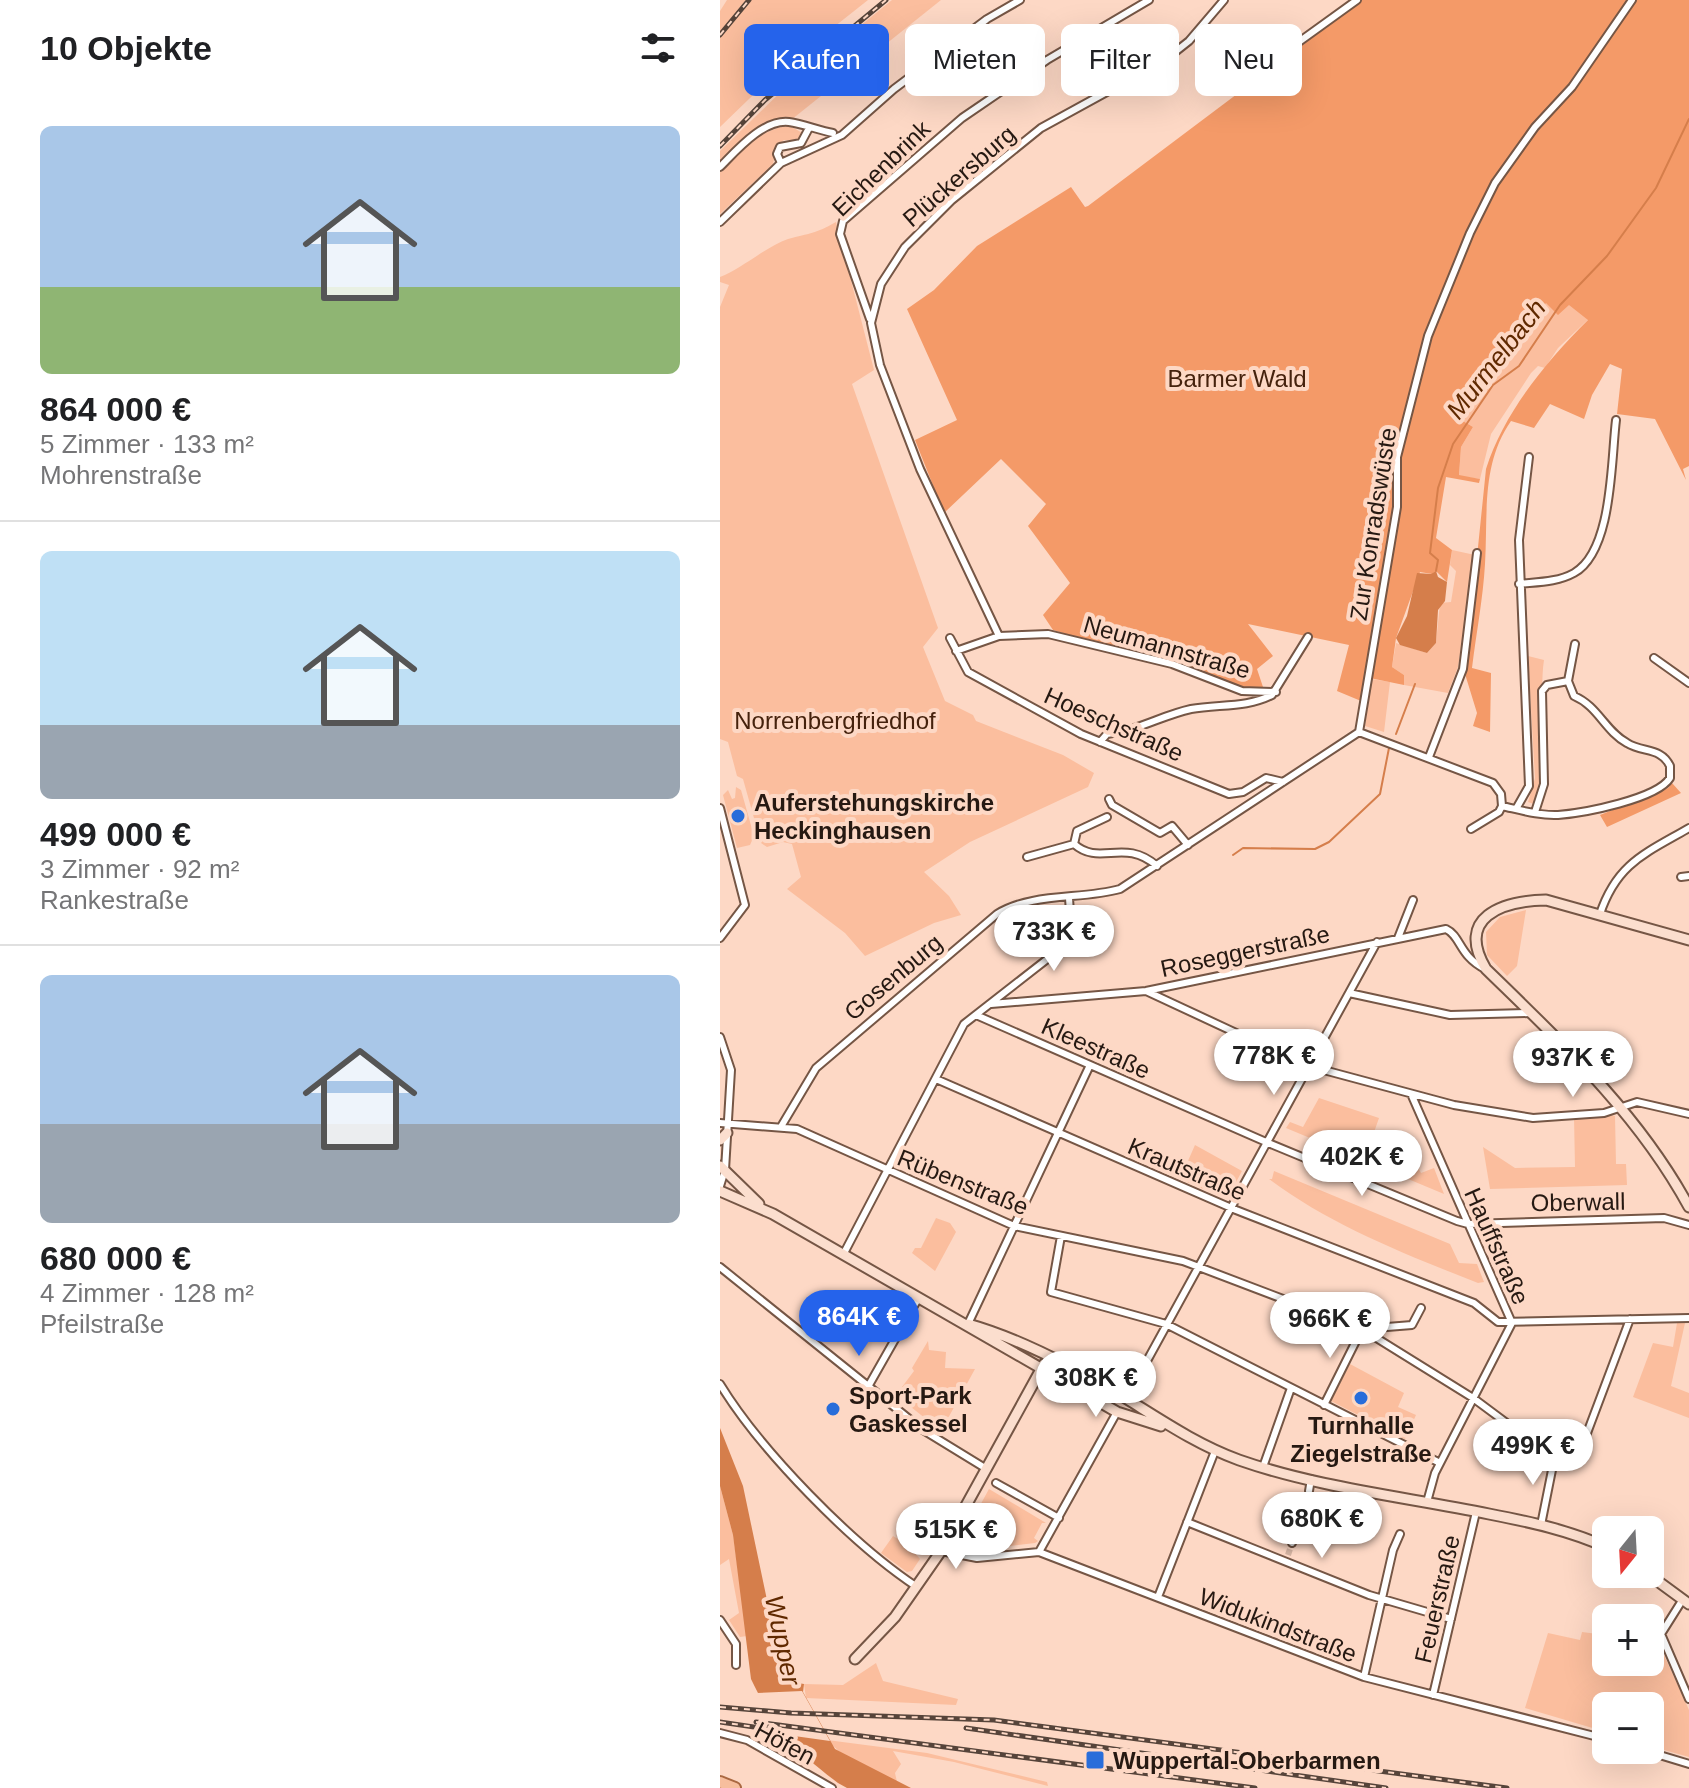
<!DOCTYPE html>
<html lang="de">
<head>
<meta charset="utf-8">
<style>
	:root { --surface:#fff; --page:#f2f2f2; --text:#202124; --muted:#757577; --line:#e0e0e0; --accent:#2563eb }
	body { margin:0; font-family:Helvetica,sans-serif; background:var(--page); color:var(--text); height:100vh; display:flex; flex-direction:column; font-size:30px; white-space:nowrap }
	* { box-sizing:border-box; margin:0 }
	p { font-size:26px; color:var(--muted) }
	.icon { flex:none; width:44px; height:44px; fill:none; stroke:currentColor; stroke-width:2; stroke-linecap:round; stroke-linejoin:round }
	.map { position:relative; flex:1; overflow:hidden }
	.details { display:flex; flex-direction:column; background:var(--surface); width:720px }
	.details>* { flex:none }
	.guide { position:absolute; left:24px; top:24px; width:760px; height:72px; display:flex; gap:16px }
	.needle { width:52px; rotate:198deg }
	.buttons { position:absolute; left:872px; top:1516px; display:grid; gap:16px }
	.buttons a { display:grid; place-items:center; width:72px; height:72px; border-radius:12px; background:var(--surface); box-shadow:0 8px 32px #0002; font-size:40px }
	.price { position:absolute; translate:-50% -68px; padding:0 18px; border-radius:28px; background:#fff; color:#222; font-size:26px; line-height:52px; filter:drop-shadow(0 2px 4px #0008) }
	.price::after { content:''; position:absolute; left:50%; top:48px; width:24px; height:18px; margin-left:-12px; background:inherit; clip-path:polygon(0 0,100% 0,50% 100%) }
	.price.current { background:var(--accent); color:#fff }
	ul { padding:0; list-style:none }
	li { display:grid; align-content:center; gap:16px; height:424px; padding:0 40px }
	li+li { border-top:2px solid var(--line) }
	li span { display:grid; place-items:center; height:248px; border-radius:12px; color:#555 }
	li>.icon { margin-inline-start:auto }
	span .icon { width:144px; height:144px; fill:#fffc; stroke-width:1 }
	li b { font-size:34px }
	h2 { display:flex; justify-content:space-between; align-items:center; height:96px; padding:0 40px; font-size:34px }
	.chip { padding:0 28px; border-radius:12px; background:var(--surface); box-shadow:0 8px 32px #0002; font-size:28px; line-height:72px }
	.chip.current { background:var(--accent); color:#fff }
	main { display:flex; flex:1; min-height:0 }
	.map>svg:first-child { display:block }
</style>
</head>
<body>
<main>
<section class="details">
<h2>10 Objekte<svg class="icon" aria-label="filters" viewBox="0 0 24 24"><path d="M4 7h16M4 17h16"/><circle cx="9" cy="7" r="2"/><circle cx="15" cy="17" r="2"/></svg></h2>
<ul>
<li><span style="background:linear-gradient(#a9c7e8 65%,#8fb573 0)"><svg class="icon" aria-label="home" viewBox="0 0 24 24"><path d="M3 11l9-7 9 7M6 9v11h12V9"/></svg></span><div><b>864 000 €</b><p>5 Zimmer · 133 m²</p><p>Mohrenstraße</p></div></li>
<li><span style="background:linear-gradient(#bfe0f5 70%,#9aa5b1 0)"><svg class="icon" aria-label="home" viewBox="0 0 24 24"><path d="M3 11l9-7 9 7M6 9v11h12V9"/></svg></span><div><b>499 000 €</b><p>3 Zimmer · 92 m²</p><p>Rankestraße</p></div></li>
<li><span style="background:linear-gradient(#a9c7e8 60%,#9aa5b1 0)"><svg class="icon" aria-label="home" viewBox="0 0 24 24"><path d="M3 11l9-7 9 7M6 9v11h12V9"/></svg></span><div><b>680 000 €</b><p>4 Zimmer · 128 m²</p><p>Pfeilstraße</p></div></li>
</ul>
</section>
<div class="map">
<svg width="969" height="1788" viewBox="0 0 969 1788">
	<rect width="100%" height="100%" fill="#fdd8c5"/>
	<path fill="#fbbe9e" d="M 7,0 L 148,0 L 57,72 L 0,127 L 0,11 Z
		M 172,0 L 221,0 L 71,120 L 55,121 L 0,164 L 0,151 L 70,83 Z
		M 67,124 L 84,134 L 79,140 L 64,140 L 57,145 L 53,164 L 0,214 L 0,171 L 38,136 Z
		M 116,222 L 154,370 L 132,384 L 218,628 L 203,647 L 225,701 L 253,715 L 256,721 L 343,755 L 374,773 L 368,787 L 250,842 L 204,872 L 229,896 L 241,915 L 214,923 L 145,956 L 125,933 L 67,889 L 81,877 L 72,844 L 63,842 L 47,847 L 41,843 L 23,779 L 17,776 L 8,742 L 0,739 L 0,307 L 9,285 L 0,282 L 0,277 C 23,268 47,246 68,239 C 90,233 95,234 116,222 Z
		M 791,290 L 892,297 L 838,348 L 825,368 L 818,366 L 811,373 L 771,434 L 760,479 L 739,476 L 741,447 L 753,427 L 743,421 L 742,411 Z
		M 732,550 L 755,555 L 738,667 L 728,693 L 684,685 L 684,675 L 672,667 L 676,643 L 707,653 L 716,643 L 720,603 L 731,602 L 736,571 L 730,565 Z
		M 808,656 L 824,660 C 818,697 831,777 814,804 L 808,802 L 815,778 Z
		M 652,679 L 670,682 L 664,732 L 645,726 Z
		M 16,787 L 21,790 L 34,836 L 30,845 L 17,848 L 3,795 L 8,790 L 12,799 L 15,798 Z
		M 806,910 L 797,966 L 787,976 L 767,955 L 766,932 L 780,917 Z
		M 599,1098 L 659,1118 L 652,1138 L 688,1148 L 701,1173 L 714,1168 L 724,1194 L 566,1128 L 570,1122 L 583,1127 Z
		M 891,1115 L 895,1116 L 896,1164 L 906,1164 L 907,1185 L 770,1189 L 763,1147 L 795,1168 L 855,1167 L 854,1117 Z
		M 475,1145 L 522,1171 L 507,1199 L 460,1179 Z
		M 554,1171 L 730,1244 L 739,1263 L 757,1264 L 764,1282 L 758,1283 C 687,1255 610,1225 549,1179 L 552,1179 Z
		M 216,1218 L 230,1223 L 236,1232 L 215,1271 L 192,1253 L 195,1248 L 201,1248 Z
		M 957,1323 L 965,1323 L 951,1386 L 969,1393 L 969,1418 L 913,1397 L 933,1343 L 953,1347 Z
		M 208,1341 L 209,1350 L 226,1352 L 225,1368 L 255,1369 L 221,1431 L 176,1395 L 194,1371 L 192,1368 Z
		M 630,1364 L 684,1393 L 678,1407 L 696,1415 L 685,1439 L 611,1401 Z
		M 0,1486 L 13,1535 L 27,1636 L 20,1637 L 9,1620 L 19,1613 L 9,1559 L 0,1565 Z
		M 269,1489 L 326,1523 L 322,1523 L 314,1538 L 318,1541 L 315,1543 L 257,1550 L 247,1544 L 245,1533 Z
		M 173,1536 L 188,1545 L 200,1559 L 192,1571 L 187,1572 L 161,1553 Z
		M 862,1632 L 886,1635 L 886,1662 L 930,1662 L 930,1642 L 939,1644 L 969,1710 L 969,1757 L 930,1746 L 930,1706 L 886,1706 L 886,1732 L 805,1708 L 828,1633 L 860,1640 Z
		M 156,1663 L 163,1681 L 238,1699 L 236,1705 L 86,1698 L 84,1684 L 123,1685 Z
		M 107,1740 L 207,1753 L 327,1782 L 328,1786 L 234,1762 L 173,1751 L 181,1764 L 175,1773 L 177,1782 L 125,1757 Z"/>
	<path fill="#f49a68" d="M 642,0 L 969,0 L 969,466 L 963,469 L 966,480 L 935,419 L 897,414 L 902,369 L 890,364 L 872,395 L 864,419 L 830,404 L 814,428 L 791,421 C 761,464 768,514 765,564 C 763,599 756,634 752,668 L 771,673 L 770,732 L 753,726 L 757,713 L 745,674 L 766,469 C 784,412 826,362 868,320 L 849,305 L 838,315 L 826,303 L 748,393 L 743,421 L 753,427 L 741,447 L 739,475 L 760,479 L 759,483 L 726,477 L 716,538 L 732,550 L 727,582 L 716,571 L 712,574 L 700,572 L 676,638 L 672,667 L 684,675 L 684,685 L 645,677 L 641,701 L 617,691 L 629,645 L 528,624 L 553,656 L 537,669 L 543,687 L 519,687 L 333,630 L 323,615 L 350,583 L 308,526 L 326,504 L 281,459 L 224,513 L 195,440 L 237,420 L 187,309 L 214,290 L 257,246 L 351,187 L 365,207 L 368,206 Z
		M 952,783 L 961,793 L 887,827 L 880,815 L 948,788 Z"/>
	<path fill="#d57e4b" d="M 716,571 L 718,577 L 727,582 L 725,601 L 718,610 L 716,643 L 707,653 L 680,645 L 676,638 L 687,616 L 697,573 L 711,574 Z
		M 0,1428 L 23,1486 L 55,1638 L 78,1683 L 84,1684 L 83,1692 L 115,1749 L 191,1788 L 127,1788 L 118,1783 C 70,1746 58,1734 31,1679 L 13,1535 L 0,1486 Z"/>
	<path fill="#fdd8c5" d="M 82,1691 L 105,1732 L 110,1741 L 60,1734 L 37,1693 Z"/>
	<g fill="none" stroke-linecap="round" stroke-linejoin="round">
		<path stroke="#d57e4b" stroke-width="2" d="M 716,571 L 718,560 L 710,553 L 718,488 L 733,444 L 773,385 L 799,366 L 840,305 L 887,256 L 936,188 L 969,119
			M 676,734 L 695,684
			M 513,855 L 523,848 L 595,849 L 609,842 L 660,794 L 669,748
			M 43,1739 L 69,1743"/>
		<path stroke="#d2b2a1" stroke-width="6" stroke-dasharray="6 3" stroke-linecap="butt" d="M 568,1555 L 572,1543"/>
		<defs>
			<path id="street" d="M 576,44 L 637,0
				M 61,163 L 57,154 L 60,147 L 81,143 L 89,128
				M 0,167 C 16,151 43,119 69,122 C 83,124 98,130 113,133
				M 0,222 L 61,163 L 122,135 L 174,89 L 267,19 L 300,0
				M 150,319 L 120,234 L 123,221 L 242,118 L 327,60 L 429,0
				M 799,584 C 818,582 838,582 854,573 C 893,551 891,460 896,420
				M 279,636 L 200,469 L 160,365 L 151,323 L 161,284 L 185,247 L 232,200 L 321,128 L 445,60 L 469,41 L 504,0
				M 230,638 L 248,672 L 361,734 L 509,794 L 523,792 L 546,778 L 563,782
				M 236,651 L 279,636 L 328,634 L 452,664 L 522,691 L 556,692
				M 934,658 L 969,683
				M 848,681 L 855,644
				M 639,732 L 677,507 L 677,457 L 708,336 L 750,233 L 775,183 L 815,127 L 852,87 L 912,0
				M 639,732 L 773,783 L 781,794 L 782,806
				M 380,742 L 387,734 C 420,730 440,716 471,709 C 498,704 527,708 552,695 L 588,637
				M 709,757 L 743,669 L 757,553
				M 389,799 L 392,805 L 440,833 L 452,826 L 468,845
				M 0,808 L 25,905 L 0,938
				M 796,809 L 809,786 L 799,540 L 809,457
				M 751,829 L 779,812 L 782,806 C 800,810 820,816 838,815 C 864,813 937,799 950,778 L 950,766 C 941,747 923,753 907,743 C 885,731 878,706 854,696 L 848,681 L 827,685 L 822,691 L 824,784 L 815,812
				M 354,844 L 357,831 L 387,817
				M 307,857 L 354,844 C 380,867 404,837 437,866
				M 961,877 L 969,876
				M 880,914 C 897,863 926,853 969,828
				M 678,938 L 693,900
				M 426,991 L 585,1065 L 734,1105 L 813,1118 L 884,1113 L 917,1102 L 969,1114
				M 629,993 L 730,1015 L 811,1013
				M 271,1004 L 426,991 L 726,929 C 741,936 739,956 765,969
				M 256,1015 L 546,1142 L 737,1221 L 748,1224 L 944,1218 L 969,1225
				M 0,1037 L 11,1070 L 5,1170 L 0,1186
				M 216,1079 L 516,1210 L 754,1303 L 778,1322 L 969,1318
				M 692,1096 L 792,1323
				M 0,1123 L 77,1129 L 294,1226 L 463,1261 L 642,1329 L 692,1325 L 701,1308
				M 62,1125 L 96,1068 L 277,914 C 313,892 361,900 400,889 L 639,732
				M 341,1236 L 331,1292 L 446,1324 L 720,1463
				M 123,1255 L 244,1024 L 344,946 L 351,927 L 349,898
				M 0,1267 L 203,1430 L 265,1468
				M 248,1324 L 370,1065
				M 642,1329 L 753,1398 L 823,1450 L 852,1460 L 858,1457 L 910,1319
				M 0,1384 C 41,1451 132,1544 197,1587
				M 149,1385 L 199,1297
				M 406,1399 L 657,942
				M 604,1405 L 642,1329
				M 543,1467 L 571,1388
				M 276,1483 L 339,1518
				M 589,1491 L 591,1479
				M 707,1502 L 715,1473 L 792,1323
				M 467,1522 L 649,1595 L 731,1619
				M 821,1525 L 835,1455
				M 572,1543 L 586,1503
				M 221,1551 L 257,1558 L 319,1552 L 644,1677 L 886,1739
				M 319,1552 L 397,1412
				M 438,1597 L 495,1451
				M 963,1599 L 941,1634 L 969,1699
				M 0,1620 L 16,1644 L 16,1665
				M 644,1677 L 673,1550 L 680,1534
				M 713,1695 L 756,1512
				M 0,1733 L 27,1740 L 112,1788
				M 923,1750 L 969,1764"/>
			<path id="secondary" d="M 969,940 L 826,900 C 782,901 735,917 766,969 C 841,1042 918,1113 969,1207
				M 0,1140 L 7,1133
				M 0,1166 L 39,1204
				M 0,1191 L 53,1214 L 397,1412 L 441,1426
				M 248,1324 C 302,1339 359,1370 407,1399 C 444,1422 478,1445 519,1460 C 599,1488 687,1497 769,1514 C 810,1522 848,1530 886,1547
				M 928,1574 L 969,1604
				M 135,1659 L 175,1617 L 221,1551 L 324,1364"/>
			<path id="primary" d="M 0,1782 L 15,1788"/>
		</defs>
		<use href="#street" stroke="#755645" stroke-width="10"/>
		<use href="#secondary" stroke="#755645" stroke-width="13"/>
		<use href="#primary" stroke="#aa6841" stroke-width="14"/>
		<use href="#street" stroke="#fff" stroke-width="6"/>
		<use href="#secondary" stroke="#fbdece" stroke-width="9"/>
		<use href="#primary" stroke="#f7be9d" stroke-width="10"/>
		<defs>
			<path id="rail" d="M 0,35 L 29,0
				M 0,146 L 45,100 L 166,0
				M 0,1707 L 71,1713 L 274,1720 L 787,1788
				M 0,1722 L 48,1729
				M 36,1722 L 535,1788
				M 246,1728 L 666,1788"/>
		</defs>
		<use href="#rail" stroke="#56443a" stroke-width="5"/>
		<use href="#rail" stroke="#fdd8c5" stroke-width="2" stroke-dasharray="6" stroke-linecap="butt"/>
	</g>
	<g fill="#286dda" stroke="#fdd8c5" stroke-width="3">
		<circle cx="18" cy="816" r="8"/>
		<circle cx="641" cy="1398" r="8"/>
		<circle cx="113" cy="1409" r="8"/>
		<rect x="365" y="1750" width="20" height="20" rx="4"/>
	</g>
	<g text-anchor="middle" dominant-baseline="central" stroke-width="8" stroke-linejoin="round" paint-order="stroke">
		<g font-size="24" fill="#261912" stroke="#fdd8c5">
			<text transform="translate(161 168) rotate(-44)">Eichenbrink</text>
			<text transform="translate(239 176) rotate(-41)">Plückersburg</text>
			<text transform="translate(653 524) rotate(-81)">Zur Konradswüste</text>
			<text transform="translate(447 647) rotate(16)">Neumannstraße</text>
			<text transform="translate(394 724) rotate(24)">Hoeschstraße</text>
			<text transform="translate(525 951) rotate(-12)">Roseggerstraße</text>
			<text transform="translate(173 977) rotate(-40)">Gosenburg</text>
			<text transform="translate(376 1048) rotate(24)">Kleestraße</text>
			<text transform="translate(467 1169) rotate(23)">Krautstraße</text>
			<text transform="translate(243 1182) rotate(22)">Rübenstraße</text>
			<text transform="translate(858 1202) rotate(-1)">Oberwall</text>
			<text transform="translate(777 1246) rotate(66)">Hauffstraße</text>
			<text transform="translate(717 1599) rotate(-77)">Feuerstraße</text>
			<text transform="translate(558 1625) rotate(21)">Widukindstraße</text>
			<text transform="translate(65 1743) rotate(28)">Höfen</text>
		</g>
		<g font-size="24" fill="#45220d" stroke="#fdd8c5">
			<text x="517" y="378">Barmer Wald</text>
			<text x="115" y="720">Norrenbergfriedhof</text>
		</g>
		<g font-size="24" font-weight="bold" fill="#261912" stroke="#fdd8c5" text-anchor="start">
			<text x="34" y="802">Auferstehungskirche<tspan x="34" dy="28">Heckinghausen</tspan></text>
			<text x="129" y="1395">Sport-Park<tspan x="129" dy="28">Gaskessel</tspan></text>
			<text x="641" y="1425" text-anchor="middle">Turnhalle<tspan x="641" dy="28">Ziegelstraße</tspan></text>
			<text x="393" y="1760">Wuppertal-Oberbarmen</text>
		</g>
		<g font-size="26" font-style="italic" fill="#602900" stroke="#fdd8c5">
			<text transform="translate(776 359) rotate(-52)">Murmelbach</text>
			<text transform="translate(63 1640) rotate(78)">Wupper</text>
		</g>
	</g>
</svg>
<div class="buttons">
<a><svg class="needle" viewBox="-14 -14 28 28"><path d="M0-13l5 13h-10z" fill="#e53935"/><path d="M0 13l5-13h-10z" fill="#757577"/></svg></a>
<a>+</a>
<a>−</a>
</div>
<b class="price" style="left:334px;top:973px">733K €</b>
<b class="price" style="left:554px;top:1097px">778K €</b>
<b class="price" style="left:853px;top:1099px">937K €</b>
<b class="price" style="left:642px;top:1198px">402K €</b>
<b class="price current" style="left:139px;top:1358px">864K €</b>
<b class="price" style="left:610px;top:1360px">966K €</b>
<b class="price" style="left:376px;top:1419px">308K €</b>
<b class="price" style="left:813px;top:1487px">499K €</b>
<b class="price" style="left:602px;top:1560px">680K €</b>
<b class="price" style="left:236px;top:1571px">515K €</b>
<div class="guide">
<a class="chip current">Kaufen</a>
<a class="chip">Mieten</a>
<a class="chip">Filter</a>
<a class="chip">Neu</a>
</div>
</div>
</main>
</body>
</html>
